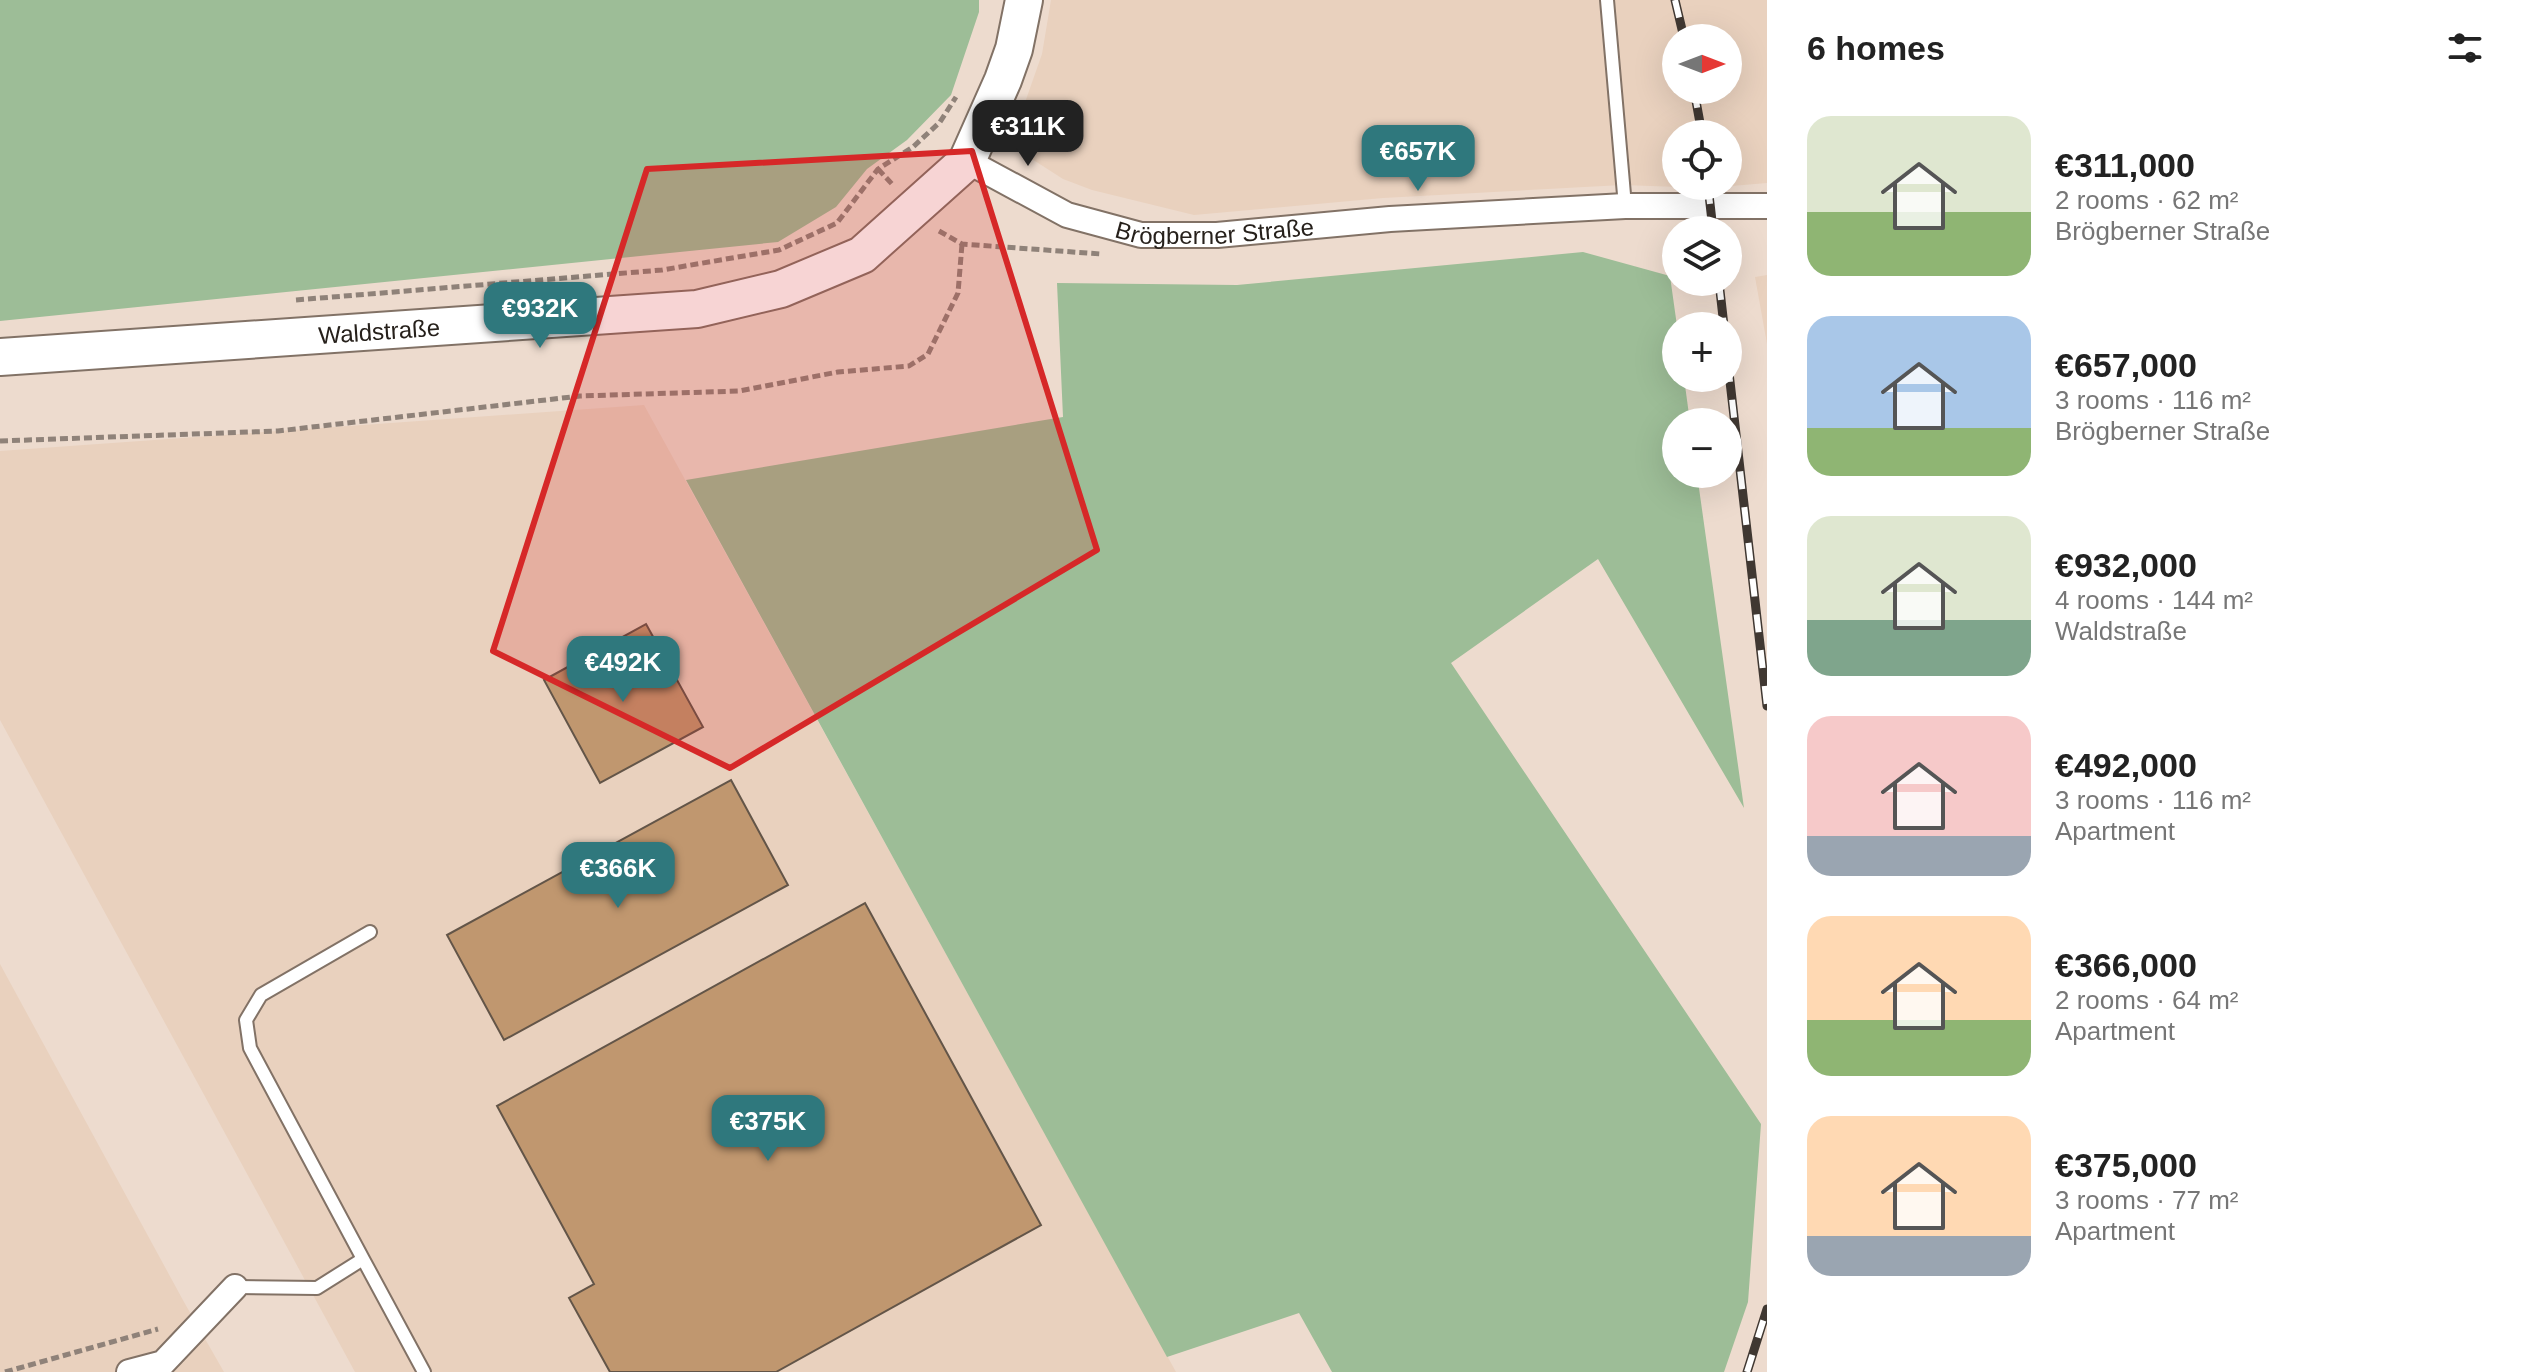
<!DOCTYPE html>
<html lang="en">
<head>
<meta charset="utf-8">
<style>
	:root { --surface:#fff; --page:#f6f6f6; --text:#222; --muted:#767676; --accent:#2f787d }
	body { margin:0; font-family:Arial,sans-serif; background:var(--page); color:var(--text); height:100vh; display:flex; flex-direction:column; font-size:30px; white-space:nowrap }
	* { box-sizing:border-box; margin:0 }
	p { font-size:26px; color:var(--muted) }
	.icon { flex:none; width:44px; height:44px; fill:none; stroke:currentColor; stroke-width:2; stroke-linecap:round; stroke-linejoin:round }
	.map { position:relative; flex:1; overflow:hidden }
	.details { display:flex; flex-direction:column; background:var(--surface); width:760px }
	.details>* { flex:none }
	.needle { width:52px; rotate:90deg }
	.controls { position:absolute; left:1662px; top:24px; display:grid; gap:16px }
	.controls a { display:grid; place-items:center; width:80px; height:80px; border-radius:50%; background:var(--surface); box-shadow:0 8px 32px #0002; font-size:40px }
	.price { position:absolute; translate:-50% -68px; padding:0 18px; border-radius:16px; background:var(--accent); color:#fff; font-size:26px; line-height:52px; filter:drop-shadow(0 2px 4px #0008) }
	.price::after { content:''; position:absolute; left:50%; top:48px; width:24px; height:18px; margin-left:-12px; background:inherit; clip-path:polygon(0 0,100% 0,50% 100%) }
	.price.selected { background:#222; color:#fff }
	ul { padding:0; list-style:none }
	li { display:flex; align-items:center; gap:24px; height:200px; padding:0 40px }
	li span { display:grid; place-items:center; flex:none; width:224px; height:160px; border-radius:24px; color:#555 }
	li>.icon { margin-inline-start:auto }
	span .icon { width:96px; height:96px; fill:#fffc; stroke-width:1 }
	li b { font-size:34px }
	h2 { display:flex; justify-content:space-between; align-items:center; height:96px; padding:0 40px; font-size:34px }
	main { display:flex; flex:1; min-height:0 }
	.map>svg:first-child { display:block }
</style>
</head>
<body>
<main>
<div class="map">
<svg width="1767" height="1372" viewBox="0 0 1767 1372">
	<rect width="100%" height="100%" fill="#eddbce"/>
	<path fill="#e9d1be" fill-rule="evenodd" d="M 1051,0 L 1767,0 L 1767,183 L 1708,188 L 1622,185 L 1383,198 L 1194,215 L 1092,190 L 1063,179 L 1021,152 L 1016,128 L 1042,54 ZM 1676,38 L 1728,38 L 1728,90 L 1676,90 ZM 1676,134 L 1728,134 L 1728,186 L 1676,186 Z
		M 1767,275 L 1767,344 L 1755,277 Z
		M 644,405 L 1176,1372 L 355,1372 L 0,720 L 0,451 Z
		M 0,964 L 184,1302 L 224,1372 L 0,1372 Z"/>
	<path fill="#9dbd97" d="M 0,0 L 979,0 L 979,12 L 951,95 L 907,140 L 867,169 L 836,207 L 778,242 L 0,321 Z
		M 1583,252 L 1670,276 L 1677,326 L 1676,378 L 1684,378 L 1690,422 L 1676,422 L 1676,474 L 1697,474 L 1744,808 L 1598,559 L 1451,663 L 1761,1124 L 1748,1302 L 1724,1372 L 1332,1372 L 1299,1313 L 1167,1357 L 686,480 L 1063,417 L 1057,283 L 1237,285 Z"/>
	<path fill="#c0976f" stroke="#635548" stroke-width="2" d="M 646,624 L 703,727 L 600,783 L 544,680 Z
		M 731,780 L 788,885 L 504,1040 L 447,935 Z
		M 865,903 L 1041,1225 L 776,1372 L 610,1372 L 569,1298 L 594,1284 L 497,1106 Z"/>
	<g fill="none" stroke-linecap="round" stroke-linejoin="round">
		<defs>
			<path id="lane" d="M 1607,0 L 1625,206
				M 363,1259 L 424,1372
				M 235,1287 L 317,1288 L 363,1259 L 250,1048 L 246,1020 L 261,995 L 370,932"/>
			<g id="street">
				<path id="s1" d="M 967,161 L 1067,215 L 1141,235 L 1217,235 L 1390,219 L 1625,206 L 1767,206"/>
				<path d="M 129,1372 L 163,1363 L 235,1287"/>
			</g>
			<g id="secondary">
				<path id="s2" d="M 0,357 L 697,309 L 781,289 L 862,255 L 967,161 L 1003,80 L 1014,49 L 1024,0"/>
			</g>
		</defs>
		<use href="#lane" stroke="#827266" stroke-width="16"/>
		<use href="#street" stroke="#827266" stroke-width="28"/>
		<use href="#secondary" stroke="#827266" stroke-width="40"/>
		<path stroke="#8f8279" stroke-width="5" stroke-dasharray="8 4" stroke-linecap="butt" d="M 878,169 L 892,184
			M 939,231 L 962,244 L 1101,254
			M 296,300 L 662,270 L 779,250 L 837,223 L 878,169 L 913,147 L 940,122 L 956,97
			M 0,441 L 278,431 L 580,396 L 739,391 L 838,372 L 909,366 L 928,354 L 958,293 L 962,244
			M 5,1372 L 158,1329"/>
		<use href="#lane" stroke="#fff" stroke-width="12"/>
		<use href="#street" stroke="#fff" stroke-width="24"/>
		<use href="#secondary" stroke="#fff" stroke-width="36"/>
		<defs>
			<path id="rail" d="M 1675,0 L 1684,38
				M 1694,90 L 1702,134
				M 1708,186 L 1713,230
				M 1719,282 L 1724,326
				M 1728,364 L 1767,706
				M 1747,1372 L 1767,1309"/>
		</defs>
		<use href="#rail" stroke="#403832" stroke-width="9"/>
		<use href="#rail" stroke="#fff" stroke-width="6" stroke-dasharray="18" stroke-linecap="butt"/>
	</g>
	<path fill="#d62828" fill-opacity="0.2" stroke="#d62828" stroke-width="6" stroke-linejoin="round" d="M 972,151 L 1097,550 L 730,768 L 493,651 L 647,169 Z"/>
	<g text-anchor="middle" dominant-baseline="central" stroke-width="8" stroke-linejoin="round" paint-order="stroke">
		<g font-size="24" fill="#26201b" stroke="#fff">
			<text stroke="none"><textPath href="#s1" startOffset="264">Brögberner Straße</textPath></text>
			<text stroke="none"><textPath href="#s2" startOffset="380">Waldstraße</textPath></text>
		</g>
	</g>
</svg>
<div class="controls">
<a><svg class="needle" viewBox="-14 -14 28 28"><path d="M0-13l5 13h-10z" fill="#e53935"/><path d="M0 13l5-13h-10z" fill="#767676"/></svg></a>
<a><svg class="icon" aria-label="locate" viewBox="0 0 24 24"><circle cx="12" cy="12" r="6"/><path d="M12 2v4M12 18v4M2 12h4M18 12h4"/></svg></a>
<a><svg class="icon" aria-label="layers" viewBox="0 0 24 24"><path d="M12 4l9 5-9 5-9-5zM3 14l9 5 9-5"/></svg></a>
<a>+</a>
<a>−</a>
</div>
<b class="price selected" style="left:1028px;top:168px">€311K</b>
<b class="price" style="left:1418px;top:193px">€657K</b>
<b class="price" style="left:540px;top:350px">€932K</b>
<b class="price" style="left:623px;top:704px">€492K</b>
<b class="price" style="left:618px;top:910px">€366K</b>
<b class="price" style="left:768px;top:1163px">€375K</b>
</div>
<section class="details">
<h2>6 homes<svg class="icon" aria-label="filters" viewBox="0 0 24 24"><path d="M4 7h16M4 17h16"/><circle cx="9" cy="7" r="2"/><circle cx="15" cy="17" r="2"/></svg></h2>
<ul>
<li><span style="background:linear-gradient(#dfe7d0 60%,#8fb573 0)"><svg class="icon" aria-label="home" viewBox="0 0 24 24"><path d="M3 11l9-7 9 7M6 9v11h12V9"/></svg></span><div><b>€311,000</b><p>2 rooms · 62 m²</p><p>Brögberner Straße</p></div></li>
<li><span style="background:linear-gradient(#a9c7e8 70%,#8fb573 0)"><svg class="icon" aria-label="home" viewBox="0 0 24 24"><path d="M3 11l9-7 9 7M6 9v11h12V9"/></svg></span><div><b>€657,000</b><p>3 rooms · 116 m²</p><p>Brögberner Straße</p></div></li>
<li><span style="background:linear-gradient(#dfe7d0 65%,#7fa58c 0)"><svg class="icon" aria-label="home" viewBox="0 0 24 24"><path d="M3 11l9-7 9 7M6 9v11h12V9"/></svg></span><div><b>€932,000</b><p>4 rooms · 144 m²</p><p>Waldstraße</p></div></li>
<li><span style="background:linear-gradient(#f6c9c9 75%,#9aa5b1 0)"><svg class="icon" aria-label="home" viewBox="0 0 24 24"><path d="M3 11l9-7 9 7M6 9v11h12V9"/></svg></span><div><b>€492,000</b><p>3 rooms · 116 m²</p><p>Apartment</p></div></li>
<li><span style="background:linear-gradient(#ffd9b3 65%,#8fb573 0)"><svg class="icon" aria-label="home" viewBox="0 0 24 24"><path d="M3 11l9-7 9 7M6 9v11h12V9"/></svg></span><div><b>€366,000</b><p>2 rooms · 64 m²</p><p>Apartment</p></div></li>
<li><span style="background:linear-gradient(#ffd9b3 75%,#9aa5b1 0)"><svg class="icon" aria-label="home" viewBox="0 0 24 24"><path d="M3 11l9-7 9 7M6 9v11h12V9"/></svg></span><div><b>€375,000</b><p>3 rooms · 77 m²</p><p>Apartment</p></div></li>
</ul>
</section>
</main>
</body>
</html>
